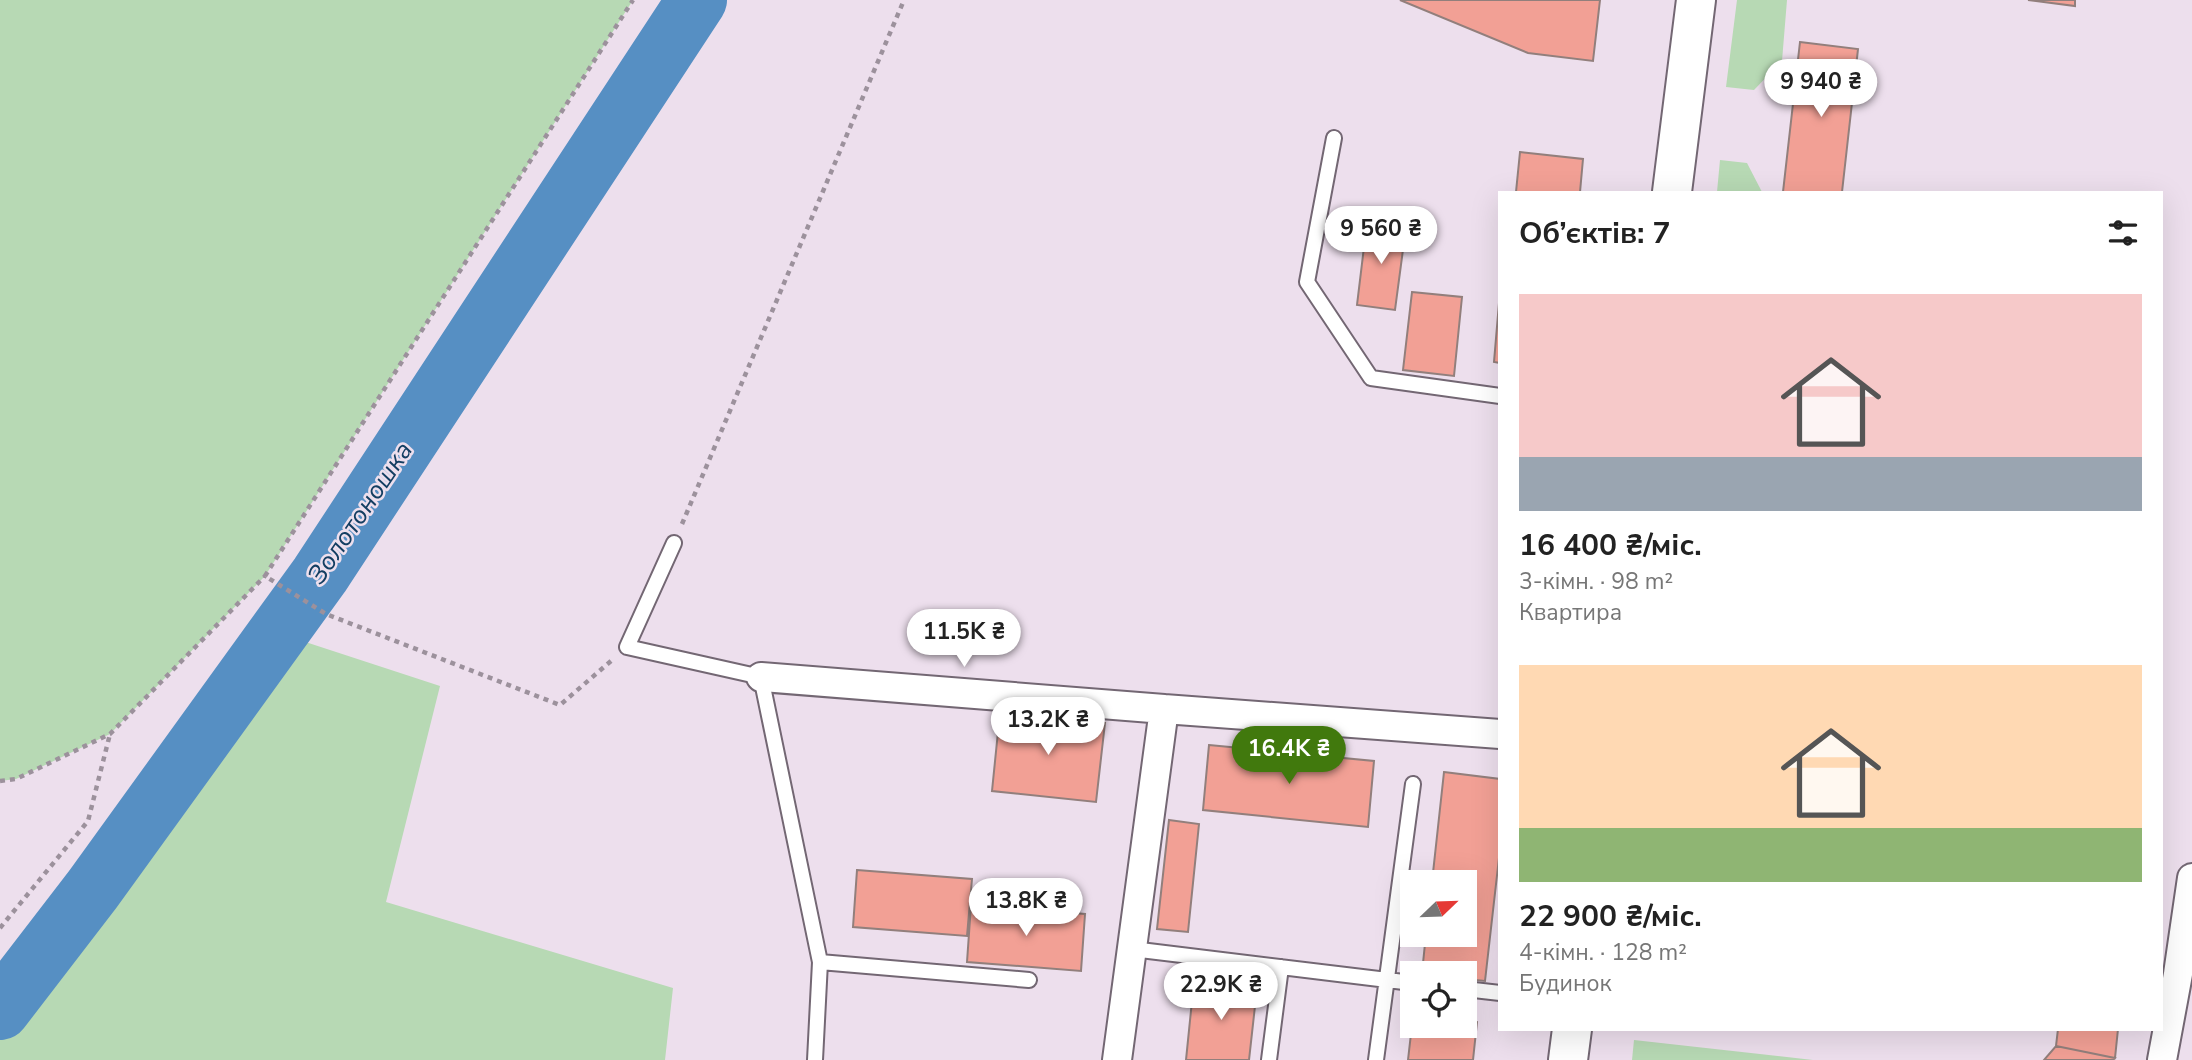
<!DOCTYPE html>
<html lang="uk">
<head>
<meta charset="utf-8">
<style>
	:root { --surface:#fff; --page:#f6f6f6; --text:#222; --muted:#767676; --accent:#41790d }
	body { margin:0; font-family:"Nunito Sans",sans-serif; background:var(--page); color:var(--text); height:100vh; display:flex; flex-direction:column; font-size:26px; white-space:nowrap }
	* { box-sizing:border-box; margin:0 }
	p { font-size:23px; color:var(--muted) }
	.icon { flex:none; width:38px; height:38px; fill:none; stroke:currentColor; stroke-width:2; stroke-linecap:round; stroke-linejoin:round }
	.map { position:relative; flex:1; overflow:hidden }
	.side { position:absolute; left:1498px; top:191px; width:665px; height:840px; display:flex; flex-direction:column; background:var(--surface); border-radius:0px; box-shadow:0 7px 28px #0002 }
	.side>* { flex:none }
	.needle { width:46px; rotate:67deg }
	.fabs { position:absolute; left:1400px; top:870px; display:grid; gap:14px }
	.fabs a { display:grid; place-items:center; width:77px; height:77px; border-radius:0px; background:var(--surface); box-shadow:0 7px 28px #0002; font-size:35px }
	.price { position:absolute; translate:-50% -60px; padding:0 16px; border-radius:24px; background:#fff; color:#222; font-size:23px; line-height:46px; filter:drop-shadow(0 2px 4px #0008) }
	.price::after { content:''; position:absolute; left:50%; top:42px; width:21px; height:16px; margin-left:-10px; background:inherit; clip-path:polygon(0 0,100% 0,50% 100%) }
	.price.on { background:var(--accent); color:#fff }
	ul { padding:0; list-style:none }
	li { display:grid; align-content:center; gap:14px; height:371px; padding:0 21px }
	li span { display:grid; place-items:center; height:217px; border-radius:0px; color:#555 }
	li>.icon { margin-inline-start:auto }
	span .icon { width:126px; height:126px; fill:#fffc; stroke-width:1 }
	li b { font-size:30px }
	h2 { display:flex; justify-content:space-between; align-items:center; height:84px; padding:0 21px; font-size:30px }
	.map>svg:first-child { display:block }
</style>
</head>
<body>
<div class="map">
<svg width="2192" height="1060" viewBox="0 0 2192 1060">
	<rect width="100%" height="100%" fill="#eddfed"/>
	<path fill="#b7d9b4" d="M 0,0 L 633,0 L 265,576 L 110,734 L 16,779 L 0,781 Z
		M 1737,0 L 1787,0 L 1782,61 L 1754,90 L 1726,87 Z
		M 1720,160 L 1747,163 L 1762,192 L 1717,192 Z
		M 278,633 L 440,686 L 386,902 L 673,988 L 665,1060 L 0,1060 L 0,1010 L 93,889 Z
		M 1634,1040 L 1813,1060 L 1632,1060 Z"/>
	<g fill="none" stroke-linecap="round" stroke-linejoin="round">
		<path stroke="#568fc3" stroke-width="60" d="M 0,1010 L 93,889 L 320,575 L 697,0"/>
	</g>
	<path fill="#f2a095" stroke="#927f7c" stroke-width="2" d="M 1400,0 L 1600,0 L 1593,61 L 1528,53 Z
		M 2028,0 L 2075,0 L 2075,6 Z
		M 1800,42 L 1858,49 L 1842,192 L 1783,192 Z
		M 1520,152 L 1583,159 L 1580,192 L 1516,192 Z
		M 1367,222 L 1406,227 L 1395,310 L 1357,305 Z
		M 1412,292 L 1462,297 L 1454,376 L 1403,370 Z
		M 1499,303 L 1500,304 L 1500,363 L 1494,362 Z
		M 1000,712 L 1105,723 L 1096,802 L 992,791 Z
		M 1209,745 L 1374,761 L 1368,827 L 1203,810 Z
		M 1444,772 L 1500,779 L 1500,849 L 1485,981 L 1465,979 L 1465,973 L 1422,973 L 1426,934 L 1465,934 L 1465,882 L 1432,882 Z
		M 1169,820 L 1199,824 L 1188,932 L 1157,929 Z
		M 857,870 L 972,879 L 967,936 L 853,927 Z
		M 971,905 L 1085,914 L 1081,971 L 967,962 Z
		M 1194,981 L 1257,988 L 1249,1060 L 1186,1060 Z
		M 1465,1020 L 1477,1022 L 1473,1060 L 1408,1060 L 1412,1025 L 1465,1026 Z
		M 2058,1029 L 2118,1029 L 2115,1058 L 2056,1046 Z
		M 2056,1046 L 2115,1058 L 2113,1060 L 2044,1060 Z"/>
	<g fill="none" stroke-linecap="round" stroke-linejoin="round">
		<defs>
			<path id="lane" d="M 1334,138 L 1307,282 L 1371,378 L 1500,396
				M 674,543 L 627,647 L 761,677 L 820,962 L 815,1060
				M 1132,949 L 1412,983
				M 820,962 L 1029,980
				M 1465,989 L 1500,993
				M 1269,1060 L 1281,967
				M 1376,1060 L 1413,784"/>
			<path id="street" d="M 761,677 L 1164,709
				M 1117,1060 L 1164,709 L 1500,734
				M 2162,1060 L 2178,974 L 2192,878"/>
			<path id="secondary" d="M 1672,192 L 1696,0
				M 1568,1060 L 1572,1029"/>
		</defs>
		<use href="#lane" stroke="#736773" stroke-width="18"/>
		<use href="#street" stroke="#736773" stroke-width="32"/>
		<use href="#secondary" stroke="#736773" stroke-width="42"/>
		<path stroke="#9c919c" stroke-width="4.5" stroke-dasharray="5 5" stroke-linecap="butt" d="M 682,524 L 904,0
			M 611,661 L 560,705 L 326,614 L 265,576 L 633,0
			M 0,781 L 16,779 L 110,734 L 265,576
			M 0,928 L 88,821 L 110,734"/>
		<use href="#lane" stroke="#fff" stroke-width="14"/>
		<use href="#street" stroke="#fff" stroke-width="28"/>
		<use href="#secondary" stroke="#fff" stroke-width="38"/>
	</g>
	<g text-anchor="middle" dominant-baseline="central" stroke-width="5" stroke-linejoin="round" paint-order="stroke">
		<g font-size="26" font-style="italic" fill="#133e62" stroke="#eddfed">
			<text transform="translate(360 513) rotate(-56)">Золотоношка</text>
		</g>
	</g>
</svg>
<div class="fabs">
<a><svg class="needle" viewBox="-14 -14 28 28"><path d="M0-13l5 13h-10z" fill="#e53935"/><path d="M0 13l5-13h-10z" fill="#767676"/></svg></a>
<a><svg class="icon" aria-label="locate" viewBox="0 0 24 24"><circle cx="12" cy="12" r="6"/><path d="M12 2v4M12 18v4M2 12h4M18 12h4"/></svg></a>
</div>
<b class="price" style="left:1821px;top:119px">9 940 ₴</b>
<b class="price" style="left:1381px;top:266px">9 560 ₴</b>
<b class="price" style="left:964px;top:669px">11.5K ₴</b>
<b class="price" style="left:1048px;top:757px">13.2K ₴</b>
<b class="price on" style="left:1289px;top:786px">16.4K ₴</b>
<b class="price" style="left:1026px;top:938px">13.8K ₴</b>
<b class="price" style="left:1221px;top:1022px">22.9K ₴</b>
<section class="side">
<h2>Об’єктів: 7<svg class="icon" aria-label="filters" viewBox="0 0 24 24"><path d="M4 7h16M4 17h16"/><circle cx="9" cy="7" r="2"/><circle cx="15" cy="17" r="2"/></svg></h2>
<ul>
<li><span style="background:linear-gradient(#f6c9c9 75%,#9aa5b1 0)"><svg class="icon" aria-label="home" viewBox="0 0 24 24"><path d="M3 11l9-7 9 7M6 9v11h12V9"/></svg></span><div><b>16 400 ₴/міс.</b><p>3-кімн. · 98 m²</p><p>Квартира</p></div></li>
<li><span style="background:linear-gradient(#ffd9b3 75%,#8fb573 0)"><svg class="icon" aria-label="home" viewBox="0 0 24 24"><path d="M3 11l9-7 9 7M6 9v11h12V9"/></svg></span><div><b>22 900 ₴/міс.</b><p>4-кімн. · 128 m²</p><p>Будинок</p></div></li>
</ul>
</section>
</div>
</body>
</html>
